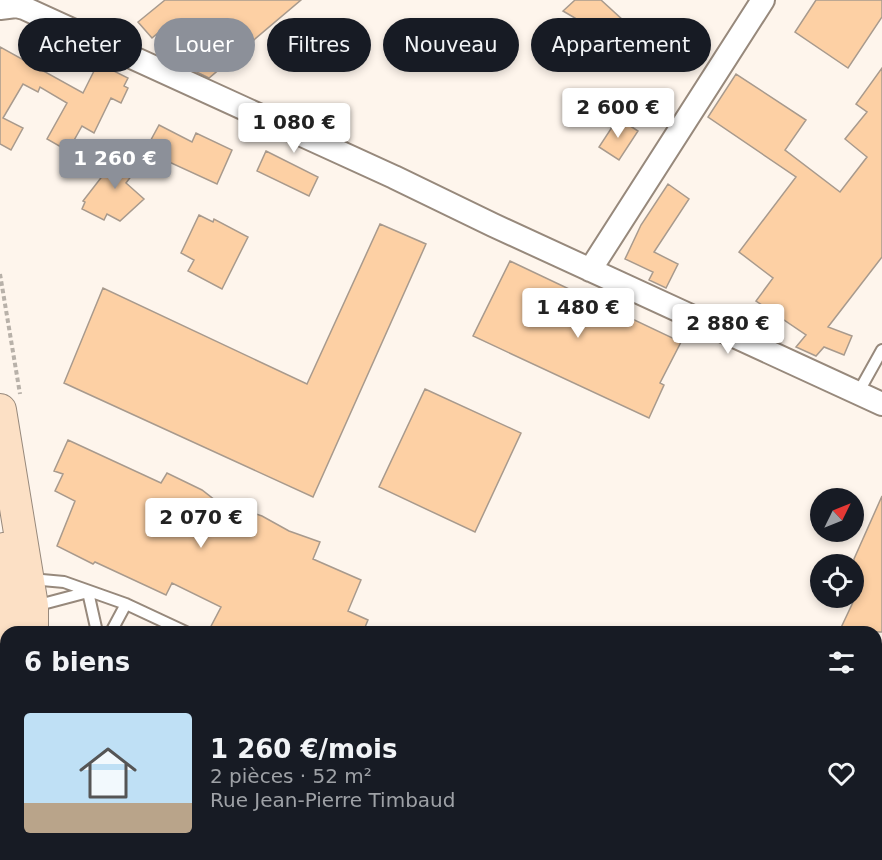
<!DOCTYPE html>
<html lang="fr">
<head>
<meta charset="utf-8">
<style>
	:root { --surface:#171b24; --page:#242831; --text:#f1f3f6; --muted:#9ea1a6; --line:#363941; --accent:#8c9099 }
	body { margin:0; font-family:"DejaVu Sans",sans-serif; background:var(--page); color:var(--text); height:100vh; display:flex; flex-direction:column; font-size:22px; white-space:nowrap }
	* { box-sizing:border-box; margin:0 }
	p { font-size:20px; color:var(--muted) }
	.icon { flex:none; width:33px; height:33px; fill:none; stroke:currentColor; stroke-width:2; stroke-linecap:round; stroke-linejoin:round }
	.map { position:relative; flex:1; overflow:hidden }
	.drawer { position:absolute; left:0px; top:626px; width:882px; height:236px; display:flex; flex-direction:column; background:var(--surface); border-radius:18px 18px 0 0; box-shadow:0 3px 9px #0003 }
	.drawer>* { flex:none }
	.top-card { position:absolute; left:18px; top:18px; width:846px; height:54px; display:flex; gap:12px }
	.needle { width:39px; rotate:47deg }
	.controls { position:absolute; left:810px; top:488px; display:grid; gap:12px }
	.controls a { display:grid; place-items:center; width:54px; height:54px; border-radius:50%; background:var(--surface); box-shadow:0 3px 9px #0003; font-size:30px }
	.price { position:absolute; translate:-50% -51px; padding:0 14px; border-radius:6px; background:#fff; color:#222; font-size:20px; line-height:39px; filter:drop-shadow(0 2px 3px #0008) }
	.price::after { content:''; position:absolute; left:50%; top:36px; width:18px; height:14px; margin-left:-9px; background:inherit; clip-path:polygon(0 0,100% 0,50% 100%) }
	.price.current { background:var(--accent); color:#fff }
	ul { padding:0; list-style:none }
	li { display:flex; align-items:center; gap:18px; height:150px; padding:0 24px }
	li+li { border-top:2px solid var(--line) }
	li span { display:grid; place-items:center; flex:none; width:168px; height:120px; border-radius:6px; color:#555 }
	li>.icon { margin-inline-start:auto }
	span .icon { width:72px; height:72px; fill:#fffc; stroke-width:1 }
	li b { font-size:26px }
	h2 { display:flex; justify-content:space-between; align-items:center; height:72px; padding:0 24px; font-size:26px }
	.tag { padding:0 21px; border-radius:27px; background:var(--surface); box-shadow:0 3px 9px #0003; font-size:21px; line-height:54px }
	.tag.current { background:var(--accent); color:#fff }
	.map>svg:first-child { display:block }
</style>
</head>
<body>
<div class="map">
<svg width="882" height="860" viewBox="0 0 882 860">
	<rect width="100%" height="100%" fill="#fef5ec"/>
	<path fill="#fdd0a4" stroke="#a89a8d" stroke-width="1.5" d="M 165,0 L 301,0 L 209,78 L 180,64 L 183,62 L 158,33 L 152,38 L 138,22 Z
		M 575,0 L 601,0 L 625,22 L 596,68 L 559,43 L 575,18 L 563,11 Z
		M 816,0 L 882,0 L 882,17 L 848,68 L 795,32 Z
		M 0,47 L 83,93 L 98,63 L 128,78 L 124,86 L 128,88 L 121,103 L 111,98 L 94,133 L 82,126 L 68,151 L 47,139 L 67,103 L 40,87 L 38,92 L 23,84 L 3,118 L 23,128 L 11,150 L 0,144 Z
		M 882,68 L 882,257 L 828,327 L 852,336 L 844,355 L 824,347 L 816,356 L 796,347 L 806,335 L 756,301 L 773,278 L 739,252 L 796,177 L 708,117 L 736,74 L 806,120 L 785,150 L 840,192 L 867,157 L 845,139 L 867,112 L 856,104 Z
		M 618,118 L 638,131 L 619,160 L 599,147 Z
		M 159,125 L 192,142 L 196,133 L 232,150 L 217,184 L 145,151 Z
		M 125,150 L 142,162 L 126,183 L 144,199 L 120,221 L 107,214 L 104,220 L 82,209 L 85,202 L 83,201 L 121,152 L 123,153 Z
		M 266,151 L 318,177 L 309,196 L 257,171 Z
		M 668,184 L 689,199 L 654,252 L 678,264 L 666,288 L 649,280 L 653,272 L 625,259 L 641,225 Z
		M 199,215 L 213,222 L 214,219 L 248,237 L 222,289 L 188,271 L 194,260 L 181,253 Z
		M 380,224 L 426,244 L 313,497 L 64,383 L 103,288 L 307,384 Z
		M 510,261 L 681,342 L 660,383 L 664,385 L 649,418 L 473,336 Z
		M 425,389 L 521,433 L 475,532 L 379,487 Z
		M 68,440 L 161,483 L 167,473 L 202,490 L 215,500 L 262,516 L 289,531 L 320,542 L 313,559 L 361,580 L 348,611 L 368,620 L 363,632 L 208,632 L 221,607 L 172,583 L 166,595 L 95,562 L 93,564 L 57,546 L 75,501 L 55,491 L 63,474 L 54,471 Z
		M 882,496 L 882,632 L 839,632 L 854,600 L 854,559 Z"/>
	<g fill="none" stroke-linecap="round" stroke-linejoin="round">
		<defs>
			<path id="service" d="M 858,393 L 882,350
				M 31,579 L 64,582 L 126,604 L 186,632
				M 35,606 L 88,592 L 97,632
				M 111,632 L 126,604
				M 876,750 L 882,739
				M 150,855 L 152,860
				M 667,855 L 672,860"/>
			<path id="minor" d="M 0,8 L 16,6 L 24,8 L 394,177 L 493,225 L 882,404
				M 590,270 L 763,0"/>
			<path id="secondary" d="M 0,410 L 32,606 L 32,632
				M 4,549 L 12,632
				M 54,855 L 55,860"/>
		</defs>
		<use href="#service" stroke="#97897c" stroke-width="14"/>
		<use href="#minor" stroke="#97897c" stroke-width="26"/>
		<use href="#secondary" stroke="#97897c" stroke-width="34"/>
		<path stroke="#b8b1a9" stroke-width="4" stroke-dasharray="4.5 3" stroke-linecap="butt" d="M 0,274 L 20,394
			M 103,855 L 104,860"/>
		<use href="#service" stroke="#fff" stroke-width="10"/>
		<use href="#minor" stroke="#fff" stroke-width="22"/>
		<use href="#secondary" stroke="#fce0c5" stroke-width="32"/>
	</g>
</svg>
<div class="controls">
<a><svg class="needle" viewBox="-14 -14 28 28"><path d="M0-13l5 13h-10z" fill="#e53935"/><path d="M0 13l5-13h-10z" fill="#9ea1a6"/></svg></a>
<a><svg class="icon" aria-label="locate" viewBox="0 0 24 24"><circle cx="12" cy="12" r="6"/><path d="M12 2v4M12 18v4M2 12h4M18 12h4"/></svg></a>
</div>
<b class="price" style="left:618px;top:139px">2 600 €</b>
<b class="price" style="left:294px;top:154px">1 080 €</b>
<b class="price current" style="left:115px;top:190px">1 260 €</b>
<b class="price" style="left:578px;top:339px">1 480 €</b>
<b class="price" style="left:728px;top:355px">2 880 €</b>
<b class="price" style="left:201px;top:549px">2 070 €</b>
<div class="top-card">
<a class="tag">Acheter</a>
<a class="tag current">Louer</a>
<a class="tag">Filtres</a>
<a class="tag">Nouveau</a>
<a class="tag">Appartement</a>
</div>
<section class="drawer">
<h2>6 biens<svg class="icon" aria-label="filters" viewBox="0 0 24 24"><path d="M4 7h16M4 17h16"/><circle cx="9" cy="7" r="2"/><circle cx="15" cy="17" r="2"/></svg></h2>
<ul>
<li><span style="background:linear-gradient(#bfe0f5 75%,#b9a48a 0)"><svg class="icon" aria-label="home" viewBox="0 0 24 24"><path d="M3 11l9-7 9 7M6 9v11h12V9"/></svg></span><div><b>1 260 €/mois</b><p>2 pièces · 52 m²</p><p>Rue Jean-Pierre Timbaud</p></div><svg class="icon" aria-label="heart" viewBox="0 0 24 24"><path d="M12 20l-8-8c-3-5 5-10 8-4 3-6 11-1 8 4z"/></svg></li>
</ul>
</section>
</div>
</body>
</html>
